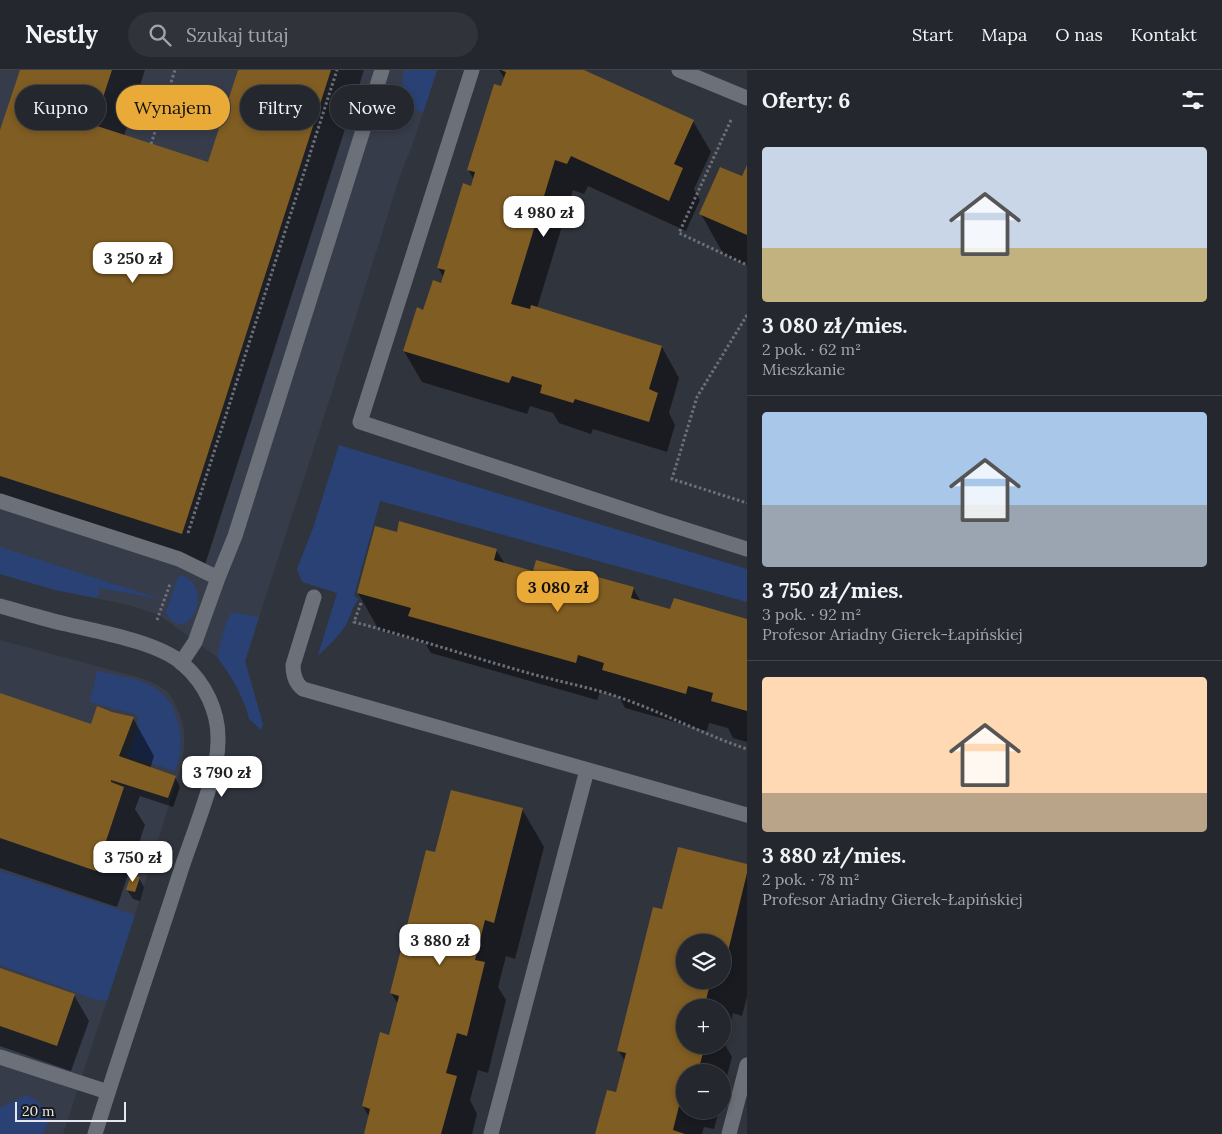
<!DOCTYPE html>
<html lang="pl">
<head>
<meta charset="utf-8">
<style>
	:root { --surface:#24272d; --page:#303339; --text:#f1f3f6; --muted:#a3a5aa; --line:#414449; --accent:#eaaa38 }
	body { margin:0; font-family:Lora,serif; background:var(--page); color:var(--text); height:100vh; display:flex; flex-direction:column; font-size:19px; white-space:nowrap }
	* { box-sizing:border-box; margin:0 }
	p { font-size:16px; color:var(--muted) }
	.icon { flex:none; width:28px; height:28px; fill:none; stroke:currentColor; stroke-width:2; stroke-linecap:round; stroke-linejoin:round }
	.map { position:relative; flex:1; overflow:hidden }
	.side { display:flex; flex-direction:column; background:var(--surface); width:475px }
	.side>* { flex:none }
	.banner { position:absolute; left:15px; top:15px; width:475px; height:45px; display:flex; gap:10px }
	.tools { position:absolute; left:676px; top:864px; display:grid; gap:10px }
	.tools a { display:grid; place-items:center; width:55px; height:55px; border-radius:50%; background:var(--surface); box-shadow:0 2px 8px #0003,0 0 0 1px var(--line); font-size:25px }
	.scale { position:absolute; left:15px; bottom:12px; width:111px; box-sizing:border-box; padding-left:5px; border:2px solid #e5e7ed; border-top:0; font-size:14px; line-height:18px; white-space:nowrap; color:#e5e7ed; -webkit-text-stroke:4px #191b1f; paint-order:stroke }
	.price { position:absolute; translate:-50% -42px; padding:0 11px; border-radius:10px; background:#fff; color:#222; font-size:16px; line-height:32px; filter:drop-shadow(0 1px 2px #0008) }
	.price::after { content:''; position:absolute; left:50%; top:30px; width:15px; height:11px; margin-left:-8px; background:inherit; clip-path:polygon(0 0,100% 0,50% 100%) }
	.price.current { background:var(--accent); color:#111 }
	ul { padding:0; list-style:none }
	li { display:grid; align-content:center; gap:10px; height:265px; padding:0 15px }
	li+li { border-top:1px solid var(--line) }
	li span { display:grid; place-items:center; height:155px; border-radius:5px; color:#555 }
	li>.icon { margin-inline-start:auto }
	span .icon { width:90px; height:90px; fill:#fffc; stroke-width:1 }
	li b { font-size:21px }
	h2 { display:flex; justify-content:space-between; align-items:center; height:60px; padding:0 15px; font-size:21px }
	.pill { padding:0 18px; border-radius:22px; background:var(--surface); box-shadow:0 2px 8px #0003,0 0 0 1px var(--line); font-size:18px; line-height:45px }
	.pill.current { background:var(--accent); color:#111 }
	header { display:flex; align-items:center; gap:30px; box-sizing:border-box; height:70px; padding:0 25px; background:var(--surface); border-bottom:1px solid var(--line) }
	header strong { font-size:24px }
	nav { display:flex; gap:28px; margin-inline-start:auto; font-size:18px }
	.search { width:350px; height:45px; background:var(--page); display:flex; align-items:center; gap:12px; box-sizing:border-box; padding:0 18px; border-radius:28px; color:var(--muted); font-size:19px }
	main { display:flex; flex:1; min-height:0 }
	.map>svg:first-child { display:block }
</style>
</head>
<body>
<header>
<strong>Nestly</strong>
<div class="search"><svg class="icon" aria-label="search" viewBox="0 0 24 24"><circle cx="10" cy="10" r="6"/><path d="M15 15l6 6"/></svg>Szukaj tutaj</div>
<nav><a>Start</a><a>Mapa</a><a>O nas</a><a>Kontakt</a></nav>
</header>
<main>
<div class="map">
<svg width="747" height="1064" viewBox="0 0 747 1064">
	<rect width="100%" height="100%" fill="#30343c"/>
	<path fill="#373c4a" d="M 0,0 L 437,0 L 412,76 L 401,103 L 340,297 L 245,591 L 218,588 L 159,545 L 129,535 L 55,520 L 0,504 Z
		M 0,570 L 141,608 L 158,615 L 168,622 L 175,634 L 181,647 L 184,661 L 184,678 L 182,693 L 135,845 L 63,1064 L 0,1064 Z"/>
	<path fill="#294175" d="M 404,0 L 437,0 L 423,43 C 403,36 400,19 404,0 Z
		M 339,375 L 747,499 L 747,532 L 380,431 L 354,526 L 359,529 C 352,536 351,546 346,555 C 339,566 328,576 319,585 L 318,585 L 337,523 L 302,512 L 297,499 L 313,458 Z
		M 0,477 L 9,480 L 161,529 L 99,518 L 99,524 L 96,528 L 55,520 L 0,504 Z
		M 182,505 C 213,517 192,567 173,551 C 169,548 168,547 166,542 L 178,507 Z
		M 232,542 L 259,547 L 245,591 L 263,654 L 261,660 L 249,649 L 246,638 L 240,624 L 231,607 L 218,588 L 218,583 C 221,572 225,551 232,542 Z
		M 97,601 C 136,610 169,610 179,656 C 182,672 181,686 175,701 L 128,686 L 138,654 L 138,649 L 135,644 L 90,632 Z
		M 0,801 L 135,845 L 107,931 L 97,930 L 0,895 Z
		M 26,1025 C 43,1032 56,1047 42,1064 L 0,1064 L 0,1038 Z"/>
	<path fill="#0007" fill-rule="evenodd" d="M 21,0 L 145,0 L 124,66 L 209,94 L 239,0 L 364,0 L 203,501 L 0,435 L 0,66 Z
		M 499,0 L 581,0 L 693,51 L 711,82 L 694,119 L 700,130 L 686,161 L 588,116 L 584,124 L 573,120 L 537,238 L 662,277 L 679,308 L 669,343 L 675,355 L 667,382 L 593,359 L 591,364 L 559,353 L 553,343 L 530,336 L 527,344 L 422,312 L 404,281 L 424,241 L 442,214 L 444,208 L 438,198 L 472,117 L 474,110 L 468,99 L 505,9 Z
		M 747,98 L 747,195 L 724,185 L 701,144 L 743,108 Z
		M 398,464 L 496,480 L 505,494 L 534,502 L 633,518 L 641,532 L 671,541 L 747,550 L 747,672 L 733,668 L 728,658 L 709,653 L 707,661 L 625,638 L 619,627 L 600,622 L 597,630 L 431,583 L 425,573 L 379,560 L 358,523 Z
		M 0,625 L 92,655 L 133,648 L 154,686 L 150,699 L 175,707 L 180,717 L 173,737 L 140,726 L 135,739 L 145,755 L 117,837 L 0,798 Z
		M 522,739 L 544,777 L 515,889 L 506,886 L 498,917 L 506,930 L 488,1003 L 478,1000 L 470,1030 L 477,1044 L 472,1064 L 365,1064 L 369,1047 L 363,1036 L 390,966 L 398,934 L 391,923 L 436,783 Z
		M 747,795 L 747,927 L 742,946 L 733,943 L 725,975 L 732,987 L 722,1025 L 722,1002 L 685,1002 L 685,1040 L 719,1040 L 714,1059 L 704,1057 L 702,1064 L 597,1064 L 616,1023 L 625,991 L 618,980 L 663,840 ZM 685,872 L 722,872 L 722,910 L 685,910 ZM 685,938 L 722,938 L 722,975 L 685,975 Z
		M 139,808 L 144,817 L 140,831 L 133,829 L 127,820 Z
		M 0,900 L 74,925 L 89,951 L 71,1001 L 0,976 Z"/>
	<path fill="#805d22" d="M 20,0 L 112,0 L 94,55 L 208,92 L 238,0 L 331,0 L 182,464 L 0,406 L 0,60 Z
		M 501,0 L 584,0 L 694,50 L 674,94 L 683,98 L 669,131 L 571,86 L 567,94 L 555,90 L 511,234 L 530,239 L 531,235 L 662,276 L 649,319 L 658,323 L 649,352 L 575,329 L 573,333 L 540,323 L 542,315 L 512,306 L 509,313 L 403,281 L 417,237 L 423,240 L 433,210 L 441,213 L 445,200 L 437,198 L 463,113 L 471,116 L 475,102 L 467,100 L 494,14 L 501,16 L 506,2 Z
		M 747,95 L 747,165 L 699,144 L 720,97 L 742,106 Z
		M 399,451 L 497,479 L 494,490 L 533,501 L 536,490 L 634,517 L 631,528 L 670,539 L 674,528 L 747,549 L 747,641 L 711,631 L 713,623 L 688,616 L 686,624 L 602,600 L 604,593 L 578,585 L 576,593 L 408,546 L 411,538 L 357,523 L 375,456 L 397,462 Z
		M 0,623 L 91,654 L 97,636 L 112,642 L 134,647 L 119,686 L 176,706 L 168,728 L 111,710 L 111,712 L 124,717 L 96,801 L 0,768 Z
		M 451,720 L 523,738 L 494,853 L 485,850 L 475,890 L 485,892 L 467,966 L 457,963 L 446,1003 L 457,1006 L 441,1064 L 364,1064 L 370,1039 L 362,1036 L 380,962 L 389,965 L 399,926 L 390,923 L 426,780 L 435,782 Z
		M 678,777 L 747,794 L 747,803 L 723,902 L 722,872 L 685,872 L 685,910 L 711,910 L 704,938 L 685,938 L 685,975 L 705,975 L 698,1002 L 685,1002 L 685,1021 L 683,1020 L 673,1060 L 685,1064 L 595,1064 L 607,1020 L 616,1022 L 626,983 L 617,981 L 653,837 L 662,839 Z
		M 131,804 L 140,807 L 135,822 L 126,820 Z
		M 0,898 L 75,924 L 57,976 L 0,956 Z"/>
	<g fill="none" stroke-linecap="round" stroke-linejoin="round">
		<path stroke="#6d7078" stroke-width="3" stroke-dasharray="2.5 2.5" stroke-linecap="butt" d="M 731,50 L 679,163 L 747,195
			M 151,74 L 175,0
			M 747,245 L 697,327 L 672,409 L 747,433
			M 188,463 L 337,0
			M 361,533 L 354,552 C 411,567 468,586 525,602 C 552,610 579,615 606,623 C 655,638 699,663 747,679
			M 157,550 L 170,514"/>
		<path stroke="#6b7079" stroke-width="15" d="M 472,0 L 360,352 L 659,451 L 747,479
			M 679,0 L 747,28
			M 0,431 L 179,489 L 218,508
			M 314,527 L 293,595 C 293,605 295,613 303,619 L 747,745
			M 181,593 L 195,572 L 218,508 L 235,466 L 382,0
			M 0,987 L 108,1022
			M 491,1064 L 587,700
			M 729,1064 L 747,995"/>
		<path stroke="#6b7079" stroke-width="15" d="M 0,536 C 22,542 44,549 66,554 C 99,562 158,572 183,594 C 205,613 219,642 218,671 C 218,687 214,701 210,715 C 202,742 192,768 183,794 C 154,884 123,974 95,1064"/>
	</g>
</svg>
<div class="tools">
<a><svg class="icon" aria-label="layers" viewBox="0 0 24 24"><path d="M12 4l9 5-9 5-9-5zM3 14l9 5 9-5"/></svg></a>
<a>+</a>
<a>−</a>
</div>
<div class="scale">20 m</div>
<b class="price" style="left:544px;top:168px">4 980 zł</b>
<b class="price" style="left:133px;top:214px">3 250 zł</b>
<b class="price current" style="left:558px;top:543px">3 080 zł</b>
<b class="price" style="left:222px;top:728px">3 790 zł</b>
<b class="price" style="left:133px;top:813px">3 750 zł</b>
<b class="price" style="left:440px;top:896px">3 880 zł</b>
<div class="banner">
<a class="pill">Kupno</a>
<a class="pill current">Wynajem</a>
<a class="pill">Filtry</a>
<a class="pill">Nowe</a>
</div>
</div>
<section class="side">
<h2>Oferty: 6<svg class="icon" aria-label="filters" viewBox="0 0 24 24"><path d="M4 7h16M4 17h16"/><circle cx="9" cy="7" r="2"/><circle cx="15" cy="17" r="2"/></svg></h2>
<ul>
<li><span style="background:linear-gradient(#c9d6e8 65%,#c2b280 0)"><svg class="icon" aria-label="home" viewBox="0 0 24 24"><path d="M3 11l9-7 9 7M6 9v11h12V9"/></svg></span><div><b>3 080 zł/mies.</b><p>2 pok. · 62 m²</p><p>Mieszkanie</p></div></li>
<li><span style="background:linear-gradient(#a9c7e8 60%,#9aa5b1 0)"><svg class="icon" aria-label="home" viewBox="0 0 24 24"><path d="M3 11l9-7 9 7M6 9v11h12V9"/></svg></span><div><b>3 750 zł/mies.</b><p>3 pok. · 92 m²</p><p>Profesor Ariadny Gierek-Łapińskiej</p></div></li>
<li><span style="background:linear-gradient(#ffd9b3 75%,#b9a48a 0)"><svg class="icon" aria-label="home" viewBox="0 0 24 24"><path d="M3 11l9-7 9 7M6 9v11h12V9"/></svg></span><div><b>3 880 zł/mies.</b><p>2 pok. · 78 m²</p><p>Profesor Ariadny Gierek-Łapińskiej</p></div></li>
</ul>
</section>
</main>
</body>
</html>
